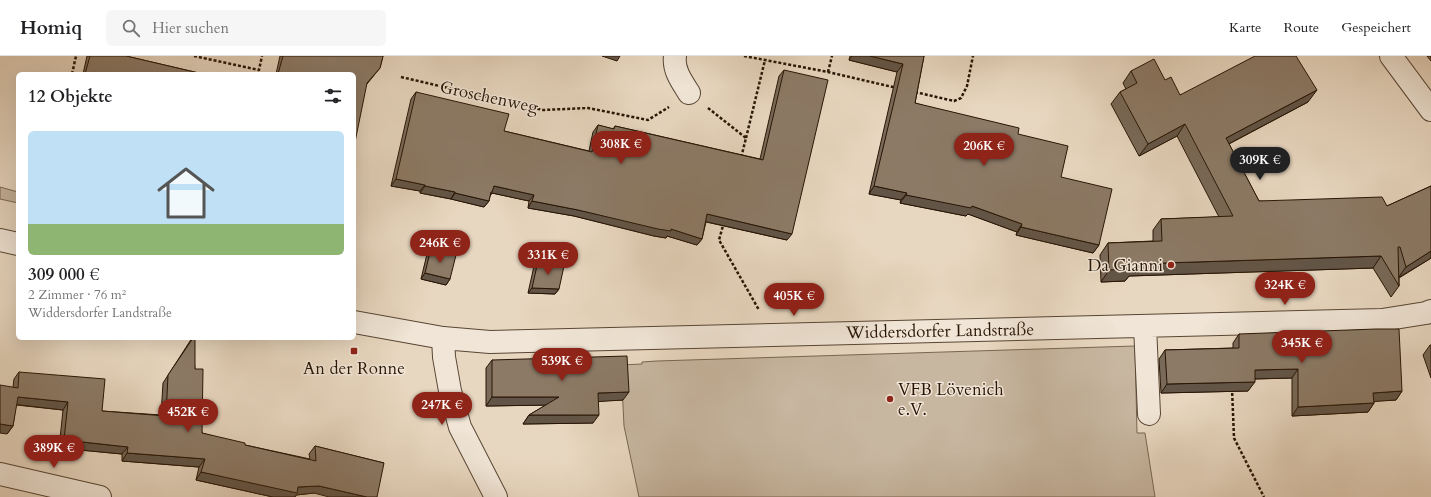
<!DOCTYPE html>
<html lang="de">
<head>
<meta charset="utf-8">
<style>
	:root { --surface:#fff; --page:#f6f6f6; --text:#202124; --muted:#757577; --line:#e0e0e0; --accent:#8f2418 }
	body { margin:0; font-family:Cardo,serif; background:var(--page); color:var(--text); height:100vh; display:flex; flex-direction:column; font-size:15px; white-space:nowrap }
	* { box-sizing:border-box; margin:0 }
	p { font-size:13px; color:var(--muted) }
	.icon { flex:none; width:22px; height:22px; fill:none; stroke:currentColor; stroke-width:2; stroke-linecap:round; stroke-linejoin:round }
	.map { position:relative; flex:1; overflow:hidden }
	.side { position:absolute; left:16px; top:16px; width:340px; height:268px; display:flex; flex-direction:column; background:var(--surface); border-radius:6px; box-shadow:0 4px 16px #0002 }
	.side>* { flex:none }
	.price { position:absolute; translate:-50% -34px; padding:0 9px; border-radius:14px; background:var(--accent); color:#fff; font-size:13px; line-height:26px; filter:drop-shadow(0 1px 2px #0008) }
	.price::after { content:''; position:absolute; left:50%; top:24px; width:12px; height:9px; margin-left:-6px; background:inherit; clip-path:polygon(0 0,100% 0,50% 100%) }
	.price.on { background:#222; color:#fff }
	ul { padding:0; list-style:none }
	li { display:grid; align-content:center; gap:8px; height:212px; padding:0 12px }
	li span { display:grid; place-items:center; height:124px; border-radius:6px; color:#555 }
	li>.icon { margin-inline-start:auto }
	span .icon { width:72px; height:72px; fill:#fffc; stroke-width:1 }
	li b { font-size:17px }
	h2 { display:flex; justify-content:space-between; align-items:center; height:48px; padding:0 12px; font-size:17px }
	header { display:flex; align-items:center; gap:24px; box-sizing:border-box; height:56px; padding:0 20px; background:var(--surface); border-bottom:1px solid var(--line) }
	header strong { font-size:19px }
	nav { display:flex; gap:22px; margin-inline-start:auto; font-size:14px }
	.search { width:280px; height:36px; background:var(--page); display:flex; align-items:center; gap:10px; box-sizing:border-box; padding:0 14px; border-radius:6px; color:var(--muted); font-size:15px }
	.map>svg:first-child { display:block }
</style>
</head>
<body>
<header>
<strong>Homiq</strong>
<div class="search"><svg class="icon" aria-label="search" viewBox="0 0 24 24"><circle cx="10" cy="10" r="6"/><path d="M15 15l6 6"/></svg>Hier suchen</div>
<nav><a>Karte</a><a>Route</a><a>Gespeichert</a></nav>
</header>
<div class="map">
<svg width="1431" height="441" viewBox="0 0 1431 441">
	<rect width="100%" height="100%" fill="#e8d7c0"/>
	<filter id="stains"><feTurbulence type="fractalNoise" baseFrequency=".005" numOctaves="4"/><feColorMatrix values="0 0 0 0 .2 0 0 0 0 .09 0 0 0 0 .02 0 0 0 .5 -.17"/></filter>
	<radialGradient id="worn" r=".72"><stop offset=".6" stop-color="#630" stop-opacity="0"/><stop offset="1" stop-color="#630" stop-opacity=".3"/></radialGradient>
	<path fill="#c7b6a0" stroke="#786652" d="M 0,131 L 18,136 L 18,147 L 0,143 Z
		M 1135,290 L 1137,377 L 1145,377 L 1155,441 L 639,441 L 624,370 L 621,309 L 642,308 L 642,306 L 657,305 Z"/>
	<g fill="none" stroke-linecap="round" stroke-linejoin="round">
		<defs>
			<path id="minor" d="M 675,0 C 673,14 682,26 689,37
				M 1391,0 L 1431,54
				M 0,184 L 18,188
				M 354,266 L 443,282 L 490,286 L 1382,264 L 1426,257 L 1431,255
				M 1145,270 L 1149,358
				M 443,282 L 444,301 L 450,335 L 460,371 L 496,441
				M 0,418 L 100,441"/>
		</defs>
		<use href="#minor" stroke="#584634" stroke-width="24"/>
		<path stroke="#281505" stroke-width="2.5" stroke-dasharray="3 2" stroke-linecap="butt" d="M 194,0 L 259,14 L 262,0
			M 744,0 L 828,16 L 897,32
			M 828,16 L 832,0
			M 72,18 L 76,0
			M 401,21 L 543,54 L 588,52 L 648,64 L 669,51
			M 915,36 L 954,45 L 961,42 L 967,30 L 973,0
			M 708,52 L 746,82 L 741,102
			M 746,82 L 765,4
			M 724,166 L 719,184 L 759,254
			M 1232,332 L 1234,382 L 1264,441"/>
		<use href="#minor" stroke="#f0e5d6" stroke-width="22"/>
	</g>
	<path fill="#786958" stroke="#281505" d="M 87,0 L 126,0 L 203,18 L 83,18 Z
		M 280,0 L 383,0 L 380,12 L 367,28 L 354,18 L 276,18 Z
		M 850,0 L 924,0 L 915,47 L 1018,78 L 1061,121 L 1099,189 L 1093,197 L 1016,179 L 1017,176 L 968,158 L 966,160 L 900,147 L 901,144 L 869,138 L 897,16 L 849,4 Z
		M 1427,0 L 1431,0 L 1431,5 Z
		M 784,14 L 787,184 L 706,166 L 702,183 L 697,189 L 667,180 L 666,182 L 654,180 L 574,160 L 528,152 L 529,145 L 492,137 L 490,140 L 489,145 L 484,151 L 451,143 L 420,137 L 420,135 L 391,130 L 411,43 L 416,36 L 504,75 L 589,95 L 593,76 L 598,69 L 613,73 L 615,70 L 760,103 L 779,20 Z
		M 1131,15 L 1165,24 L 1180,39 L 1308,46 L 1229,88 L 1259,145 L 1387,150 L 1431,130 L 1431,202 L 1428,204 L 1399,222 L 1399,230 L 1391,241 L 1373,212 L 1129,220 L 1125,225 L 1101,226 L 1100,199 L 1108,187 L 1153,185 L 1153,174 L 1161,163 L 1219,161 L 1177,80 L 1139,100 L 1111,48 L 1120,36 L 1126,33 L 1123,27 Z
		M 431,192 L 450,223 L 446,229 L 421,223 L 427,198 Z
		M 538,205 L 559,233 L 555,238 L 528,237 L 534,210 Z
		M 1239,278 L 1402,335 L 1396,344 L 1374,345 L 1374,347 L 1368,356 L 1292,360 L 1292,322 L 1255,323 L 1248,335 L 1161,337 L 1159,303 L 1165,294 L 1233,292 L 1233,287 Z
		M 192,282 L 195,313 L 202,377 L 245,389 L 310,403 L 309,398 L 315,390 L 384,407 L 314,437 L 296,439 L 295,441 L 273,441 L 196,424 L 199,411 L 122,405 L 122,398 L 59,392 L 63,354 L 16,349 L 13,370 L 7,378 L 14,323 L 19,316 L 102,355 L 161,359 L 163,327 Z
		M 1430,289 L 1431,289 L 1431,322 L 1423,299 Z
		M 492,304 L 623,344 L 598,345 L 593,367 L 523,368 L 529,359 L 546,349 L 486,350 L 486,312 Z"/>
	<path fill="#625547" stroke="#281505" d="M 602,0 L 620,0 L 617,5 Z
		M 852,0 L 870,0 L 903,8 L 897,16 L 849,4 Z
		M 1317,34 L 1308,46 L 1217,94 L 1226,82 Z
		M 1185,68 L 1177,80 L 1139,100 L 1148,88 Z
		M 396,123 L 425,129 L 420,135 L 391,130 Z
		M 425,130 L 455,136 L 451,143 L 420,137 Z
		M 494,130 L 534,139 L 529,145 L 492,137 L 488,142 L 486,142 Z
		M 874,130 L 907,137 L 901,144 L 869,138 Z
		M 455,137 L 489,145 L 484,151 L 451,143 Z
		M 906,139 L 972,150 L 1022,168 L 1017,176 L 968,158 L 966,160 L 900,147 Z
		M 532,145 L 578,154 L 671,173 L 702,183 L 697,189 L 667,180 L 666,182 L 654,180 L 574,160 L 528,152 Z
		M 707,158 L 792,178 L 787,184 L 703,165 Z
		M 1021,171 L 1099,189 L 1093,197 L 1016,179 Z
		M 1431,195 L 1431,202 L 1428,204 L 1398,222 L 1406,211 Z
		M 1381,200 L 1373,212 L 1129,220 L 1125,225 L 1101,226 L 1109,214 L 1134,208 Z
		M 425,217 L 450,223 L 446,229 L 421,223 Z
		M 532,232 L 559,233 L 555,238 L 528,237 Z
		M 1298,313 L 1292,322 L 1249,323 L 1255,314 Z
		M 1255,326 L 1248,335 L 1161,337 L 1167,328 Z
		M 1402,335 L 1396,344 L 1367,346 L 1373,337 Z
		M 629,336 L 623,344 L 592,346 L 598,337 Z
		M 18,341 L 68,346 L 63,354 L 12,348 Z
		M 492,341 L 559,341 L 553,349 L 486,350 Z
		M 1374,347 L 1368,356 L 1292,360 L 1298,351 Z
		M 529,359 L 599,359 L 593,367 L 523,368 Z
		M 0,368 L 13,370 L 7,378 L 0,377 Z
		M 64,384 L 128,391 L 122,398 L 59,392 Z
		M 127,397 L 205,403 L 199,411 L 122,405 Z
		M 201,416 L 298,431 L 319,430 L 367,441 L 329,441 L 314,437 L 296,439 L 295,441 L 273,441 L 196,424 Z"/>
	<path fill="#8c7a66" stroke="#281505" d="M 90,0 L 126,0 L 203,18 L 85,18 Z
		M 283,0 L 383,0 L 380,12 L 367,27 L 354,91 L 354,18 L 278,18 Z
		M 870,0 L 924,0 L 915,47 L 1019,72 L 1018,78 L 1068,90 L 1061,121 L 1112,133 L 1099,189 L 1021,171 L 1022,168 L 972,150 L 971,152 L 906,139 L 907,137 L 874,130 L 903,8 Z
		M 1255,0 L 1296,0 L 1317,34 L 1226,82 L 1259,145 L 1382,141 L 1387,150 L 1431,130 L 1431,195 L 1406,211 L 1400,191 L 1398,191 L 1399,230 L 1381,200 L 1134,208 L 1134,213 L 1109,214 L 1108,187 L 1162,185 L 1161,163 L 1233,160 L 1185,68 L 1148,88 L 1120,36 L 1137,27 L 1131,15 L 1154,3 L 1165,24 L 1171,21 L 1180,39 Z
		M 784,14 L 828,24 L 792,178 L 707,158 L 702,183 L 671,173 L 671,175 L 658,173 L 578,154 L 532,145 L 534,139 L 494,130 L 492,136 L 491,136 L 489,145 L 455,137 L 455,136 L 425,130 L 425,129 L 396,123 L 416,36 L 509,58 L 504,75 L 592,96 L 598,69 L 614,73 L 615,70 L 763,104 Z
		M 431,192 L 456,199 L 450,223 L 425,217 Z
		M 538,205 L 564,210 L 559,233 L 532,232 Z
		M 1376,273 L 1399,273 L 1402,335 L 1373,337 L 1374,347 L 1298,351 L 1298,313 L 1255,314 L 1255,326 L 1167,328 L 1165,294 L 1239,292 L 1239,278 Z
		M 193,282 L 195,282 L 195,313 L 203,313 L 202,377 L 245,387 L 245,389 L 316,405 L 315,390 L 384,407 L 377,441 L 367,441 L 319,430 L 298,431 L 297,437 L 201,416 L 205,403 L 127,397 L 128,391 L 64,384 L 68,346 L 18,341 L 13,370 L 0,368 L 0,329 L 18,332 L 19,316 L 105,323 L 102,355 L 166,360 L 168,319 Z
		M 627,300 L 629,336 L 598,337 L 599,359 L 529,359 L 559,341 L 492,341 L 492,304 Z"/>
	<g fill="#8f2418" stroke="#f0e5d6" stroke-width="1.5">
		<circle cx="1171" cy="209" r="4"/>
		<rect x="350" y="291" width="8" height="8" rx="2"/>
		<circle cx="890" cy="343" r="4"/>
	</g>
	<g text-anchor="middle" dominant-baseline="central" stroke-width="3" stroke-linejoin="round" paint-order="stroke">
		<g font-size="17" fill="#281505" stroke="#f0e5d6">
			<text transform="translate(489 41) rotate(12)">Groschenweg</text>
			<text transform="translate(940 275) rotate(-1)">Widdersdorfer Landstraße</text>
		</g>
		<g font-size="17" fill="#281505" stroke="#f0e5d6" text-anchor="end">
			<text x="1163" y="209">Da Gianni</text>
			<text x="354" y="312" text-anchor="middle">An der Ronne</text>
			<text x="898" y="333" text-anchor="start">VFB Lövenich<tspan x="898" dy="20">e.V.</tspan></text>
		</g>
	</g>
	<rect width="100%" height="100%" filter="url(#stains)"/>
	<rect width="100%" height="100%" fill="url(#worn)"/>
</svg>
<b class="price" style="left:621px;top:109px">308K €</b>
<b class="price" style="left:984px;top:111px">206K €</b>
<b class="price on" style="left:1260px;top:125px">309K €</b>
<b class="price" style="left:440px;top:208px">246K €</b>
<b class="price" style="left:548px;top:220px">331K €</b>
<b class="price" style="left:1285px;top:250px">324K €</b>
<b class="price" style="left:794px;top:261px">405K €</b>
<b class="price" style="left:1302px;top:308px">345K €</b>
<b class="price" style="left:562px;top:326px">539K €</b>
<b class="price" style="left:442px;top:370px">247K €</b>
<b class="price" style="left:188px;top:377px">452K €</b>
<b class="price" style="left:54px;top:413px">389K €</b>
<section class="side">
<h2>12 Objekte<svg class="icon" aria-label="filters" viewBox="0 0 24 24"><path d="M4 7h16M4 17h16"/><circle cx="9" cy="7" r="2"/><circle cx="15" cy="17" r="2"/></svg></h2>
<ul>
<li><span style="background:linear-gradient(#bfe0f5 75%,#8fb573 0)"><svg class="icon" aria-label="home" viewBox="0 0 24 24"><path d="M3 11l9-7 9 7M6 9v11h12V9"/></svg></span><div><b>309 000 €</b><p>2 Zimmer · 76 m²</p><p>Widdersdorfer Landstraße</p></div></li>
</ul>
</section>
</div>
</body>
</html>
